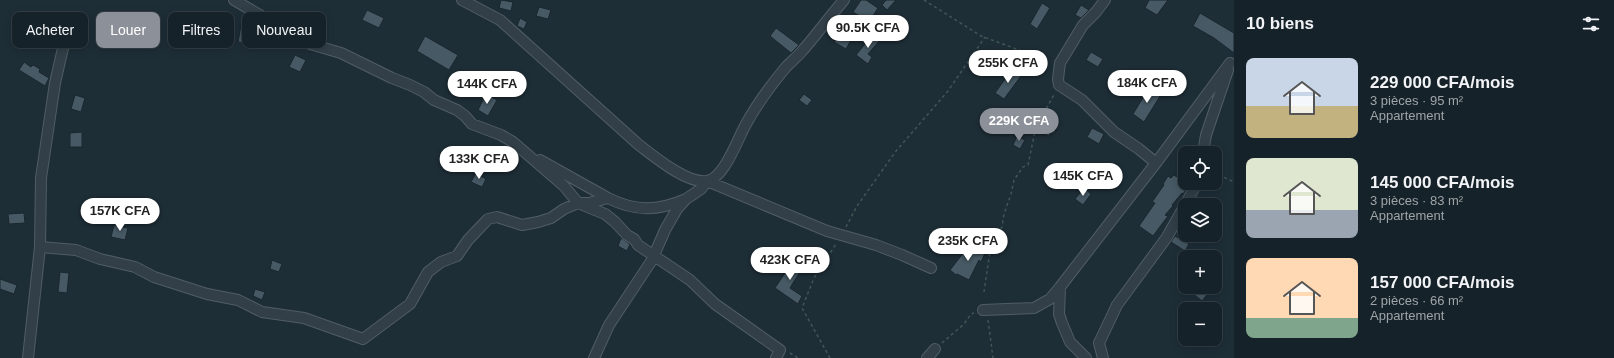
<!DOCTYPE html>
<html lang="fr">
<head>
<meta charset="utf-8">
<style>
	:root { --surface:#162229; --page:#1f2a31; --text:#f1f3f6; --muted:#9ea4a8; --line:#353f46; --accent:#8c9099 }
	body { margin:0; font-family:Arial,sans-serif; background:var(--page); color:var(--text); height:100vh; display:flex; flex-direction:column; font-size:15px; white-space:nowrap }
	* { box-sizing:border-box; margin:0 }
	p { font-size:13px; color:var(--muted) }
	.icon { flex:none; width:22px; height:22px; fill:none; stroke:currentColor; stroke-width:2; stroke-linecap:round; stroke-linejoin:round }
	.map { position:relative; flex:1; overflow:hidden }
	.details { display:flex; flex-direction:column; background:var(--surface); width:380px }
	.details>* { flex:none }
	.banner { position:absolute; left:12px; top:12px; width:380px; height:36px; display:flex; gap:8px }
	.controls { position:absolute; left:1178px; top:146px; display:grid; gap:8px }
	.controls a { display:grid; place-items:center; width:44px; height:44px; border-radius:8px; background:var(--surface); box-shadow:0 2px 10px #0003,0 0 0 1px var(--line); font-size:20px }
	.price { position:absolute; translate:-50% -34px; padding:0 9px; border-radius:14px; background:#fff; color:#222; font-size:13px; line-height:26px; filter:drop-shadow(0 1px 2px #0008) }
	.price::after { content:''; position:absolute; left:50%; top:24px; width:12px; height:9px; margin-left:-6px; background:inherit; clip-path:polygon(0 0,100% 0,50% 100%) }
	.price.current { background:var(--accent); color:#fff }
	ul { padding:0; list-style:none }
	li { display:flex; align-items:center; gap:12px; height:100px; padding:0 12px }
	li span { display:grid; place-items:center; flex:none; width:112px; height:80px; border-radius:8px; color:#555 }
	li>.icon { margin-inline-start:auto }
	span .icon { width:48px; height:48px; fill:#fffc; stroke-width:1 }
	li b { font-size:17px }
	h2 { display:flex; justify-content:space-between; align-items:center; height:48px; padding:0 12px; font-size:17px }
	.pill { padding:0 14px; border-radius:8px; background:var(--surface); box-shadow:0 2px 10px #0003,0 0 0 1px var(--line); font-size:14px; line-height:36px }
	.pill.current { background:var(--accent); color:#fff }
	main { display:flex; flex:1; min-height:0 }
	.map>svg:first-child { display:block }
</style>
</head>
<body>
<main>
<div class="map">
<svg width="1234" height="358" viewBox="0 0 1234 358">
	<rect width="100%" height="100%" fill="#1e2e37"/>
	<path fill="#465964" stroke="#1a262e" d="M 501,0 L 513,2 L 511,11 L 499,8 Z
		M 861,0 L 866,0 L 878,8 L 869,22 L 853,12 Z
		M 886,0 L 896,0 L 887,10 L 882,5 Z
		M 1149,0 L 1168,0 L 1157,15 L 1145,8 Z
		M 1042,3 L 1050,8 L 1037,29 L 1030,24 Z
		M 1081,5 L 1089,10 L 1081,18 L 1075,15 Z
		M 539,7 L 551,10 L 548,19 L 536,16 Z
		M 367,10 L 384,18 L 379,28 L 362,20 Z
		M 1200,13 L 1234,33 L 1234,53 L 1214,38 L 1193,26 Z
		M 520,18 L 527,22 L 524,29 L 517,26 Z
		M 242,20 L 261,23 L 257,45 L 238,42 Z
		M 143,28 L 154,32 L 151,40 L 140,35 Z
		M 776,28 L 799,45 L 791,53 L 770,36 Z
		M 840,33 L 851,40 L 846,49 L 834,42 Z
		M 873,34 L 880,40 L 868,54 L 872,57 L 868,64 L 856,55 Z
		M 425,36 L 458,55 L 449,70 L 417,51 Z
		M 1091,52 L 1103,59 L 1098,67 L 1086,60 Z
		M 295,55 L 306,60 L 300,72 L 289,67 Z
		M 24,62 L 31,67 L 33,65 L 40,69 L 39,72 L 49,78 L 45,86 L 19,70 Z
		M 1013,68 L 1021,76 L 1004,99 L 995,93 Z
		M 1150,86 L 1162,93 L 1144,122 L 1133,114 Z
		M 486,94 L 497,100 L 488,116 L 478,110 Z
		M 804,94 L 812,100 L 807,106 L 799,100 Z
		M 75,95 L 85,98 L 81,112 L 71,109 Z
		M 1035,107 L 1041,112 L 1036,119 L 1029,114 Z
		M 1044,124 L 1053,129 L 1049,136 L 1040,132 Z
		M 1092,128 L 1104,134 L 1099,144 L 1087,137 Z
		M 82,132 L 82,147 L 70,147 L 70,133 Z
		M 1017,136 L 1025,140 L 1020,149 L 1013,145 Z
		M 476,173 L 486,179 L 482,187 L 471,182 Z
		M 1174,175 L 1189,185 L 1183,194 L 1182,193 L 1172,205 L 1173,206 L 1165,215 L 1168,216 L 1153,236 L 1139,226 L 1155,203 L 1152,202 L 1164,185 L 1163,184 L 1168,176 L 1171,178 Z
		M 1084,188 L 1091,194 L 1083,205 L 1075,199 Z
		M 24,213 L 25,223 L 9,224 L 8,214 Z
		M 114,225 L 128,228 L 125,240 L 111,237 Z
		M 1175,236 L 1189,244 L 1185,251 L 1171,242 Z
		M 621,238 L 630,244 L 627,251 L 618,246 Z
		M 971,243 L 986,251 L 981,262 L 979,260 L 969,280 L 957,274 L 956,275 L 950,270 Z
		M 790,259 L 803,267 L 790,288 L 802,296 L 798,304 L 775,288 L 785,273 L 783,272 Z
		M 272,260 L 282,264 L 279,272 L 270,269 Z
		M 60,272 L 69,273 L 67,293 L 58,292 Z
		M 0,279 L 17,285 L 14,294 L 0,289 Z
		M 1196,287 L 1213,287 L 1202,301 L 1191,292 Z
		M 255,289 L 265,292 L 262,300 L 253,296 Z"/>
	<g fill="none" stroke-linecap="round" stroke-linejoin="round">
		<defs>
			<path id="minor" d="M 234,0 L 310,44 L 341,53 L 392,78 L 410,85 L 424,92 L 434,100 L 457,110 L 465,116 L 472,124 L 501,135 L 513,142 L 564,186 L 578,203 L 605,214 L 615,222 L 627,235 L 634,239 L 638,245 L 690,280 L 715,304 L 780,350 L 776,358
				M 462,0 L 500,20 L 639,145 C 655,157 687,184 707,181 C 724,179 738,138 746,124 C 757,104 771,85 786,67 C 792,61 798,56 803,50 C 817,34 830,16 844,0
				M 1105,0 L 1096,12 L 1083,25 L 1060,63 L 1058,79 L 1059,85 L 1082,100 L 1114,132 L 1139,149 L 1156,163
				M 1203,153 L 1206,135 L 1228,70
				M 540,160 L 608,198
				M 1185,205 L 1197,183
				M 40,247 L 76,250 L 100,259 L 135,267 L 154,277 L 207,294 L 238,300 L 262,312 L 304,318 L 363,339 L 410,304 L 428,272 L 441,262 L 457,256 L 468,240 L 488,219 L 497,217 L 522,225 L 538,222 L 551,218 L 564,209 L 578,203 L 589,203 L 608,198 C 636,212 658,211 686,199
				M 983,310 L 1034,308 L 1050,299 L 1060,287
				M 28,358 L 40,247 L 41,178 L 55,83 L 63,48
				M 594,358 L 609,325 L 652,260 L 665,230 L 677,209 L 686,199 L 701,189 L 707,181 L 827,231 L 876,245 L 902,255 L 931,268
				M 927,358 L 935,349
				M 1086,358 L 1070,342 L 1062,323 L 1059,314 L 1060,287 L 1156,163 L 1230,63
				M 1103,358 L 1099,343 L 1117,305 L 1167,237 L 1185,205"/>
		</defs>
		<use href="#minor" stroke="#505d66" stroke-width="12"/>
		<path stroke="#405755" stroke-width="1.5" stroke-dasharray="3 3" stroke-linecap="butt" d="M 924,0 L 981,36 L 1030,54 L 1049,69
			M 1215,170 L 1219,175 L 1234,182
			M 846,227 L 857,206 L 896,151 L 948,91 L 985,37
			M 984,292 L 990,251 L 1002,227 L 1004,214 L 1011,194 L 1014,180 L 1023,167 L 1028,165 L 1035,131 L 1042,116 L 1055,93
			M 988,320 L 993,358
			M 942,343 L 964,324 L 971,314 L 974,313
			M 790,353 L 798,358
			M 830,358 L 802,308 L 814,278 L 836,244"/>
		<use href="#minor" stroke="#323f48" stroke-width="10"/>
	</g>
</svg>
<div class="controls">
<a><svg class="icon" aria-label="locate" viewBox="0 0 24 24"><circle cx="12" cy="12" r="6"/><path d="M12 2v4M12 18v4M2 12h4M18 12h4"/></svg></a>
<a><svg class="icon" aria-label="layers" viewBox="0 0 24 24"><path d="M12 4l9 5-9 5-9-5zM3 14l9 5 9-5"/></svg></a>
<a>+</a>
<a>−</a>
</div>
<b class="price" style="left:868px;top:49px">90.5K CFA</b>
<b class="price" style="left:1008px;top:84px">255K CFA</b>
<b class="price" style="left:1147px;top:104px">184K CFA</b>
<b class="price" style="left:487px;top:105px">144K CFA</b>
<b class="price current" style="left:1019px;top:142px">229K CFA</b>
<b class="price" style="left:479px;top:180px">133K CFA</b>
<b class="price" style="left:1083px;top:197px">145K CFA</b>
<b class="price" style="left:120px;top:232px">157K CFA</b>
<b class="price" style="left:968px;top:262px">235K CFA</b>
<b class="price" style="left:790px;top:281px">423K CFA</b>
<div class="banner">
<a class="pill">Acheter</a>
<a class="pill current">Louer</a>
<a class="pill">Filtres</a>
<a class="pill">Nouveau</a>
</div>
</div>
<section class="details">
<h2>10 biens<svg class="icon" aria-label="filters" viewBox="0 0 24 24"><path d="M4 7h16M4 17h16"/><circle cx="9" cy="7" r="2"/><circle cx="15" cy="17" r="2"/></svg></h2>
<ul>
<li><span style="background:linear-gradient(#c9d6e8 60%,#c2b280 0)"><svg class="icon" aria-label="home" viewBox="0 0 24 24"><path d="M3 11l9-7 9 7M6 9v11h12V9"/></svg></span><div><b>229 000 CFA/mois</b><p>3 pièces · 95 m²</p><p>Appartement</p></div></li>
<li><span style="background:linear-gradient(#dfe7d0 65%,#9aa5b1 0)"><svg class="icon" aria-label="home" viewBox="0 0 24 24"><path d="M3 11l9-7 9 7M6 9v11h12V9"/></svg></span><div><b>145 000 CFA/mois</b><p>3 pièces · 83 m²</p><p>Appartement</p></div></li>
<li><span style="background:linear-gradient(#ffd9b3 75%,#7fa58c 0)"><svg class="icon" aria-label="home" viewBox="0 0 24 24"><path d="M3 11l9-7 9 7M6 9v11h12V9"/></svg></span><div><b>157 000 CFA/mois</b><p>2 pièces · 66 m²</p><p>Appartement</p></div></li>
</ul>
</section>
</main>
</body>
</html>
